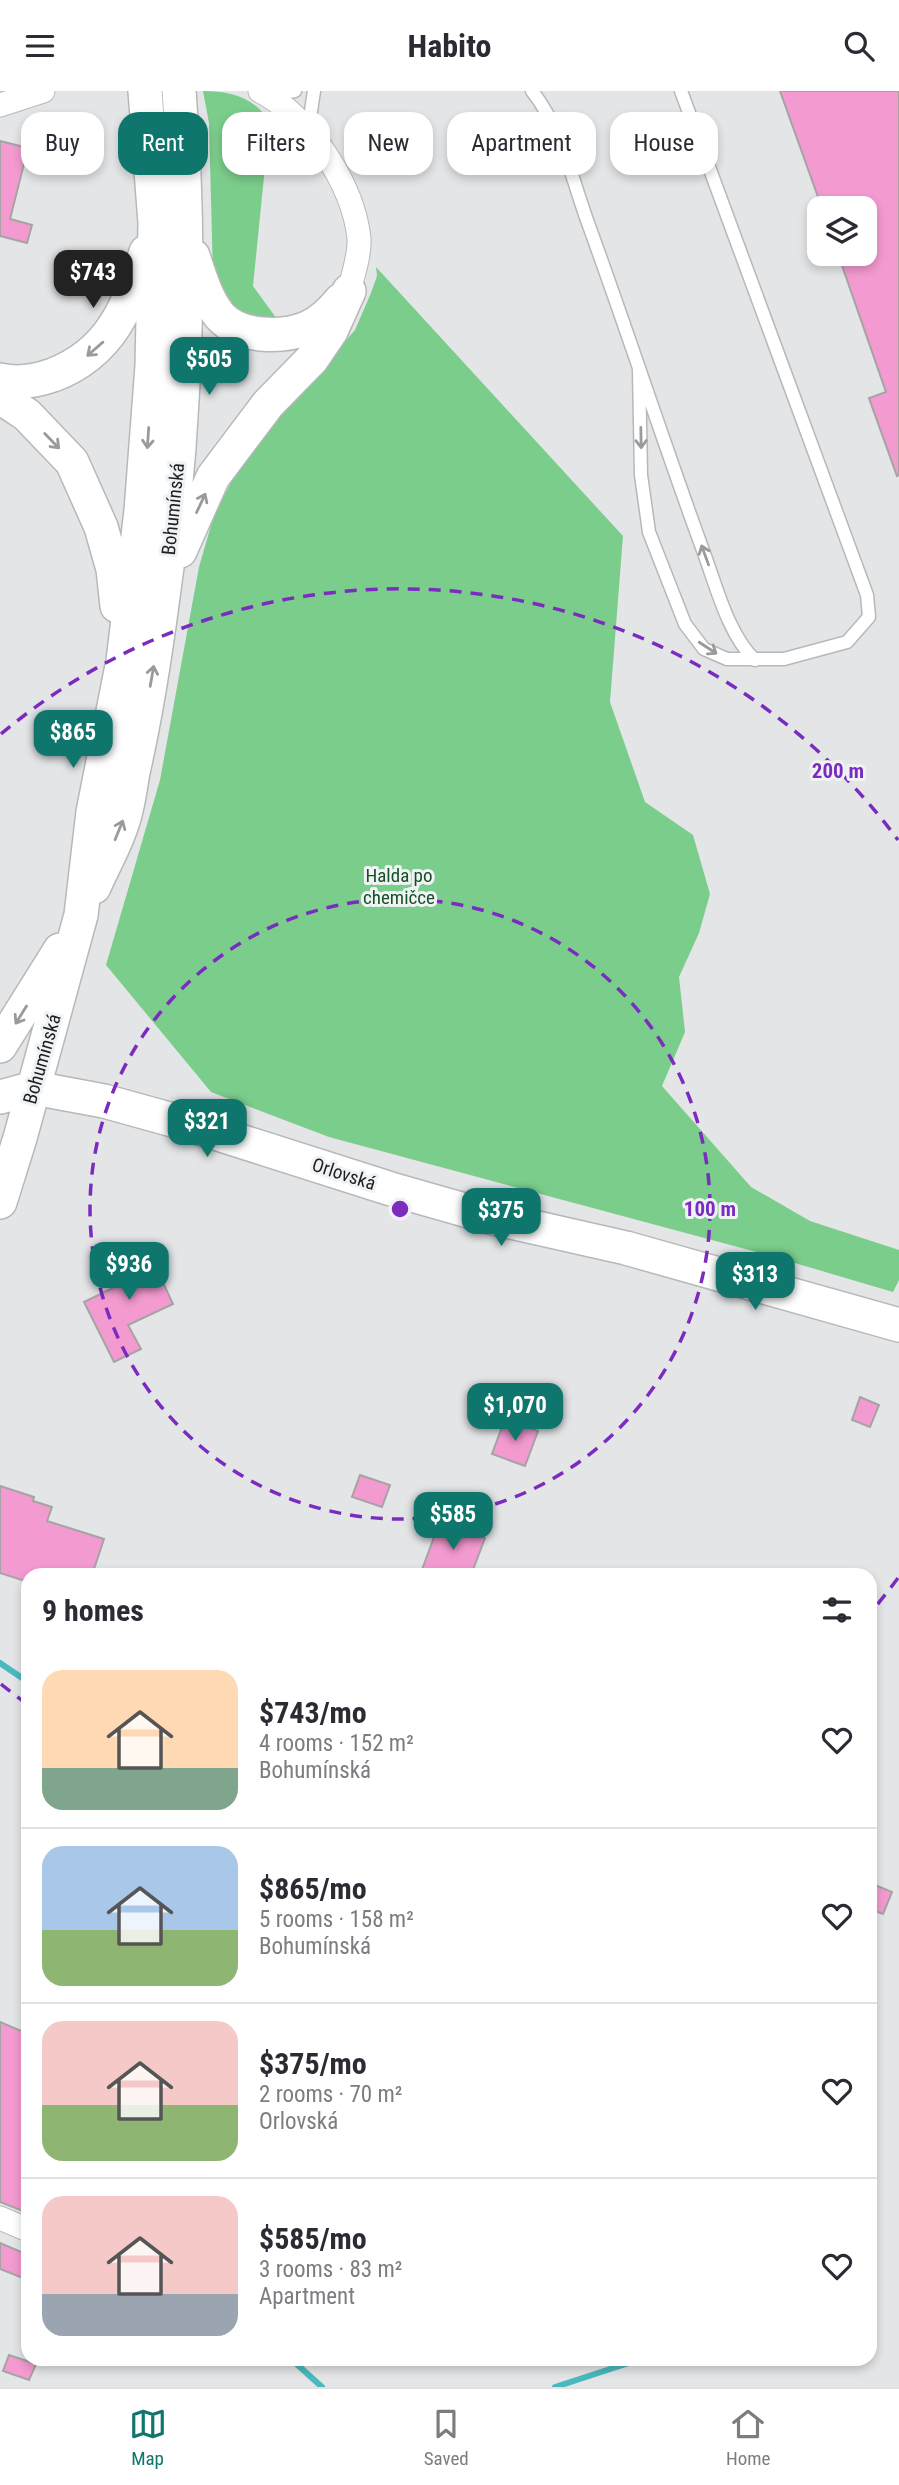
<!DOCTYPE html>
<html lang="en">
<head>
<meta charset="utf-8">
<style>
	:root { --surface:#fff; --page:#f2f2f3; --text:#2b2b33; --muted:#7c7c81; --line:#e1e1e2; --accent:#0f766e }
	body { margin:0; font-family:"Roboto Condensed",sans-serif; background:var(--page); color:var(--text); height:100vh; display:flex; flex-direction:column; font-size:26px; white-space:nowrap }
	* { box-sizing:border-box; margin:0 }
	p { font-size:23px; color:var(--muted) }
	.icon { flex:none; width:38px; height:38px; fill:none; stroke:currentColor; stroke-width:2; stroke-linecap:round; stroke-linejoin:round }
	.map { position:relative; flex:1; overflow:hidden }
	.drawer { position:absolute; left:21px; top:1477px; width:856px; height:798px; display:flex; flex-direction:column; background:var(--surface); border-radius:21px; box-shadow:0 4px 10px #0003 }
	.drawer>* { flex:none }
	.guide { position:absolute; left:21px; top:21px; width:858px; height:63px; display:flex; gap:14px }
	.tools { position:absolute; left:807px; top:105px; display:grid; gap:14px }
	.tools a { display:grid; place-items:center; width:70px; height:70px; border-radius:14px; background:var(--surface); box-shadow:0 4px 10px #0003; font-size:35px }
	.price { position:absolute; translate:-50% -60px; padding:0 16px; border-radius:14px; background:var(--accent); color:#fff; font-size:23px; line-height:46px; filter:drop-shadow(0 2px 4px #0008) }
	.price::after { content:''; position:absolute; left:50%; top:42px; width:21px; height:16px; margin-left:-10px; background:inherit; clip-path:polygon(0 0,100% 0,50% 100%) }
	.price.selected { background:#222; color:#fff }
	ul { padding:0; list-style:none }
	li { display:flex; align-items:center; gap:21px; height:175px; padding:0 21px }
	li+li { border-top:2px solid var(--line) }
	li span { display:grid; place-items:center; flex:none; width:196px; height:140px; border-radius:21px; color:#555 }
	li>.icon { margin-inline-start:auto }
	span .icon { width:84px; height:84px; fill:#fffc; stroke-width:1 }
	li b { font-size:30px }
	h2 { display:flex; justify-content:space-between; align-items:center; height:84px; padding:0 21px; font-size:30px }
	.pill { padding:0 24px; border-radius:21px; background:var(--surface); box-shadow:0 4px 10px #0003; font-size:24px; line-height:63px }
	.pill.selected { background:var(--accent); color:#fff }
	header { display:flex; justify-content:space-between; align-items:center; height:91px; padding:0 21px; background:var(--surface); font-size:32px; font-weight:700 }
	.tab-bar { display:flex; justify-content:space-around; align-items:center; height:98px; border-top:2px solid var(--line); background:var(--surface); font-size:19px; color:var(--muted) }
	.tab-bar a { display:grid; justify-items:center; gap:4px }
	.tab-bar .selected { color:var(--accent) }
	.map>svg:first-child { display:block }
</style>
</head>
<body>
<header><svg class="icon" aria-label="menu" viewBox="0 0 24 24"><path d="M4 6h16M4 12h16M4 18h16"/></svg>Habito<svg class="icon" aria-label="search" viewBox="0 0 24 24"><circle cx="10" cy="10" r="6"/><path d="M15 15l6 6"/></svg></header>
<div class="map">
<svg width="899" height="2296" viewBox="0 0 899 2296">
	<rect width="100%" height="100%" fill="#e3e5e7"/>
	<path fill="#7bcd8b" d="M 203,0 C 222,0 241,3 256,15 C 268,25 275,38 287,48 L 266,66 L 253,195 L 277,228 C 238,226 233,217 213,185 L 209,32 Z
		M 376,176 L 623,445 L 610,611 L 645,711 L 693,744 L 710,803 L 699,842 L 679,886 L 685,941 L 662,995 L 751,1096 L 810,1130 L 899,1159 L 899,1189 L 893,1201 L 771,1165 L 329,1046 L 211,1001 L 106,874 L 160,689 L 199,476 L 214,424 L 240,374 L 270,335 L 355,239 L 371,202 L 377,185 Z"/>
	<g fill="none" stroke-linecap="round" stroke-linejoin="round">
		<path stroke="#4ab9be" stroke-width="6" d="M 0,1572 L 28,1591
			M 291,2268 L 322,2296
			M 555,2296 L 641,2268"/>
	</g>
	<path fill="#f39ad0" stroke="#a6a3a4" stroke-width="2" d="M 780,0 L 899,0 L 899,384 L 897,385 L 869,307 L 886,301 L 838,163 L 864,163 L 864,117 L 822,117 Z
		M 0,50 L 28,57 L 10,128 L 32,134 L 27,152 L 0,145 Z
		M 145,1153 L 173,1213 L 128,1234 L 141,1258 L 114,1271 L 84,1211 L 125,1191 L 114,1168 Z
		M 860,1306 L 879,1314 L 870,1336 L 852,1329 Z
		M 505,1328 L 538,1340 L 525,1375 L 492,1363 Z
		M 360,1384 L 390,1394 L 382,1416 L 352,1406 Z
		M 0,1395 L 34,1406 L 33,1410 L 52,1416 L 47,1430 L 104,1448 L 92,1484 L 28,1484 L 28,1491 L 0,1482 Z
		M 440,1430 L 485,1447 L 471,1484 L 420,1484 Z
		M 875,1794 L 892,1801 L 883,1823 L 870,1818 L 870,1805 Z
		M 0,1931 L 28,1943 L 28,2122 L 0,2111 Z
		M 0,2152 L 28,2164 L 28,2189 L 0,2178 Z
		M 9,2264 L 36,2273 L 29,2289 L 3,2280 Z"/>
	<g fill="none" stroke-linecap="round" stroke-linejoin="round">
		<defs>
			<path id="service" d="M 532,0 C 561,36 572,88 588,132 C 627,239 662,347 701,454 C 715,490 727,543 755,569
				M 268,4 L 295,0
				M 308,40 L 314,0
				M 639,279 L 641,384 L 649,441 L 685,533 L 704,558 L 727,568 L 784,568 L 847,551 L 869,526 L 867,504 L 681,0"/>
			<path id="minor" d="M 260,0 C 308,25 353,93 359,147 C 360,164 353,184 349,200
				M 0,14 L 43,0
				M 0,2127 L 28,2139"/>
			<path id="secondary" d="M 193,165 C 200,185 206,208 220,225 C 240,247 282,247 307,237 C 320,232 332,220 341,209
				M 0,289 C 17,293 36,290 53,284 C 111,262 128,216 146,161
				M 0,306 L 27,324 L 72,371 L 101,436 L 113,478 L 117,515
				M 180,460 L 213,386 L 268,313 L 312,268 L 331,240 L 349,200
				M 94,796 C 103,775 115,755 122,733 C 128,717 130,698 133,681 C 144,633 152,584 159,535 C 185,359 193,178 179,0
				M 0,955 L 60,859
				M 0,1006 L 34,997 L 104,1010 L 187,1033 L 391,1098 L 489,1126 L 626,1157 L 899,1234
				M 0,1111 L 20,1047 L 81,824 L 93,721 L 123,570 L 141,420 L 152,275 L 155,132 L 145,0"/>
		</defs>
		<use href="#service" stroke="#b6b8ba" stroke-width="15"/>
		<use href="#minor" stroke="#b6b8ba" stroke-width="25"/>
		<use href="#secondary" stroke="#b6b8ba" stroke-width="36"/>
		<use href="#service" stroke="#fff" stroke-width="12"/>
		<use href="#minor" stroke="#fff" stroke-width="23"/>
		<use href="#secondary" stroke="#fff" stroke-width="33"/>
	</g>
	<defs><path id="oneway-shaft" d="M-6 0H5M1.5-3L5.5 0L1.5 3" fill="none" stroke-width="1.6" stroke-linecap="round" stroke-linejoin="round" transform="scale(1.75)"/></defs>
	<g stroke="#9a9a9b">
		<use href="#oneway-shaft" transform="translate(95 258) rotate(139)"/>
		<use href="#oneway-shaft" transform="translate(148 347) rotate(94)"/>
		<use href="#oneway-shaft" transform="translate(641 347) rotate(89)"/>
		<use href="#oneway-shaft" transform="translate(52 350) rotate(46)"/>
		<use href="#oneway-shaft" transform="translate(201 412) rotate(-65)"/>
		<use href="#oneway-shaft" transform="translate(705 464) rotate(-110)"/>
		<use href="#oneway-shaft" transform="translate(708 557) rotate(33)"/>
		<use href="#oneway-shaft" transform="translate(152 585) rotate(-80)"/>
		<use href="#oneway-shaft" transform="translate(119 739) rotate(-68)"/>
		<use href="#oneway-shaft" transform="translate(21 924) rotate(122)"/>
	</g>
	<g fill="none" stroke="#7b2cbf" stroke-width="3.5" stroke-dasharray="12 9">
		<circle cx="400" cy="1118" r="310"/>
		<path d="M898 1487A620 620 0 0 1 871 1521M27 1613A620 620 0 0 1 1 1593M1 643A620 620 0 0 1 898 749"/>
	</g>
	<g text-anchor="middle" dominant-baseline="central" stroke-width="6" stroke-linejoin="round" paint-order="stroke">
		<g font-size="19" fill="#1e1f20" stroke="#f0f3f5">
			<text transform="translate(173 418) rotate(-84)">Bohumínská</text>
			<text transform="translate(42 968) rotate(-74)">Bohumínská</text>
			<text transform="translate(344 1083) rotate(18)">Orlovská</text>
		</g>
		<g font-size="19" fill="#155025" stroke="#f0f3f5">
			<text x="399" y="784">Halda po<tspan x="399" dy="22">chemičce</tspan></text>
		</g>
	</g>
	<circle cx="400" cy="1118" r="10" fill="#7b2cbf" stroke="#f0f3f5" stroke-width="3.5"/>
	<g font-size="21" text-anchor="middle" font-weight="bold" fill="#7b2cbf" stroke="#f0f3f5" stroke-width="6" stroke-linejoin="round" paint-order="stroke">
		<text x="838" y="687">200 m</text>
		<text x="710" y="1125">100 m</text>
	</g>
</svg>
<div class="tools">
<a><svg class="icon" aria-label="layers" viewBox="0 0 24 24"><path d="M12 4l9 5-9 5-9-5zM3 14l9 5 9-5"/></svg></a>
</div>
<b class="price selected" style="left:93px;top:219px">$743</b>
<b class="price" style="left:209px;top:306px">$505</b>
<b class="price" style="left:73px;top:679px">$865</b>
<b class="price" style="left:207px;top:1068px">$321</b>
<b class="price" style="left:501px;top:1157px">$375</b>
<b class="price" style="left:129px;top:1211px">$936</b>
<b class="price" style="left:755px;top:1221px">$313</b>
<b class="price" style="left:515px;top:1352px">$1,070</b>
<b class="price" style="left:453px;top:1461px">$585</b>
<div class="guide">
<a class="pill">Buy</a>
<a class="pill selected">Rent</a>
<a class="pill">Filters</a>
<a class="pill">New</a>
<a class="pill">Apartment</a>
<a class="pill">House</a>
</div>
<section class="drawer">
<h2>9 homes<svg class="icon" aria-label="filters" viewBox="0 0 24 24"><path d="M4 7h16M4 17h16"/><circle cx="9" cy="7" r="2"/><circle cx="15" cy="17" r="2"/></svg></h2>
<ul>
<li><span style="background:linear-gradient(#ffd9b3 70%,#7fa58c 0)"><svg class="icon" aria-label="home" viewBox="0 0 24 24"><path d="M3 11l9-7 9 7M6 9v11h12V9"/></svg></span><div><b>$743/mo</b><p>4 rooms · 152 m²</p><p>Bohumínská</p></div><svg class="icon" aria-label="heart" viewBox="0 0 24 24"><path d="M12 20l-8-8c-3-5 5-10 8-4 3-6 11-1 8 4z"/></svg></li>
<li><span style="background:linear-gradient(#a9c7e8 60%,#8fb573 0)"><svg class="icon" aria-label="home" viewBox="0 0 24 24"><path d="M3 11l9-7 9 7M6 9v11h12V9"/></svg></span><div><b>$865/mo</b><p>5 rooms · 158 m²</p><p>Bohumínská</p></div><svg class="icon" aria-label="heart" viewBox="0 0 24 24"><path d="M12 20l-8-8c-3-5 5-10 8-4 3-6 11-1 8 4z"/></svg></li>
<li><span style="background:linear-gradient(#f6c9c9 60%,#8fb573 0)"><svg class="icon" aria-label="home" viewBox="0 0 24 24"><path d="M3 11l9-7 9 7M6 9v11h12V9"/></svg></span><div><b>$375/mo</b><p>2 rooms · 70 m²</p><p>Orlovská</p></div><svg class="icon" aria-label="heart" viewBox="0 0 24 24"><path d="M12 20l-8-8c-3-5 5-10 8-4 3-6 11-1 8 4z"/></svg></li>
<li><span style="background:linear-gradient(#f6c9c9 70%,#9aa5b1 0)"><svg class="icon" aria-label="home" viewBox="0 0 24 24"><path d="M3 11l9-7 9 7M6 9v11h12V9"/></svg></span><div><b>$585/mo</b><p>3 rooms · 83 m²</p><p>Apartment</p></div><svg class="icon" aria-label="heart" viewBox="0 0 24 24"><path d="M12 20l-8-8c-3-5 5-10 8-4 3-6 11-1 8 4z"/></svg></li>
</ul>
</section>
</div>
<nav class="tab-bar">
<a class="selected"><svg class="icon" aria-label="map" viewBox="0 0 24 24"><path d="M3 6l6-2 6 2 6-2v14l-6 2-6-2-6 2zM9 4v14M15 6v14"/></svg>Map</a>
<a><svg class="icon" aria-label="saved" viewBox="0 0 24 24"><path d="M7 4h10v16l-5-4-5 4z"/></svg>Saved</a>
<a><svg class="icon" aria-label="home" viewBox="0 0 24 24"><path d="M3 11l9-7 9 7M6 9v11h12V9"/></svg>Home</a>
</nav>
</body>
</html>
